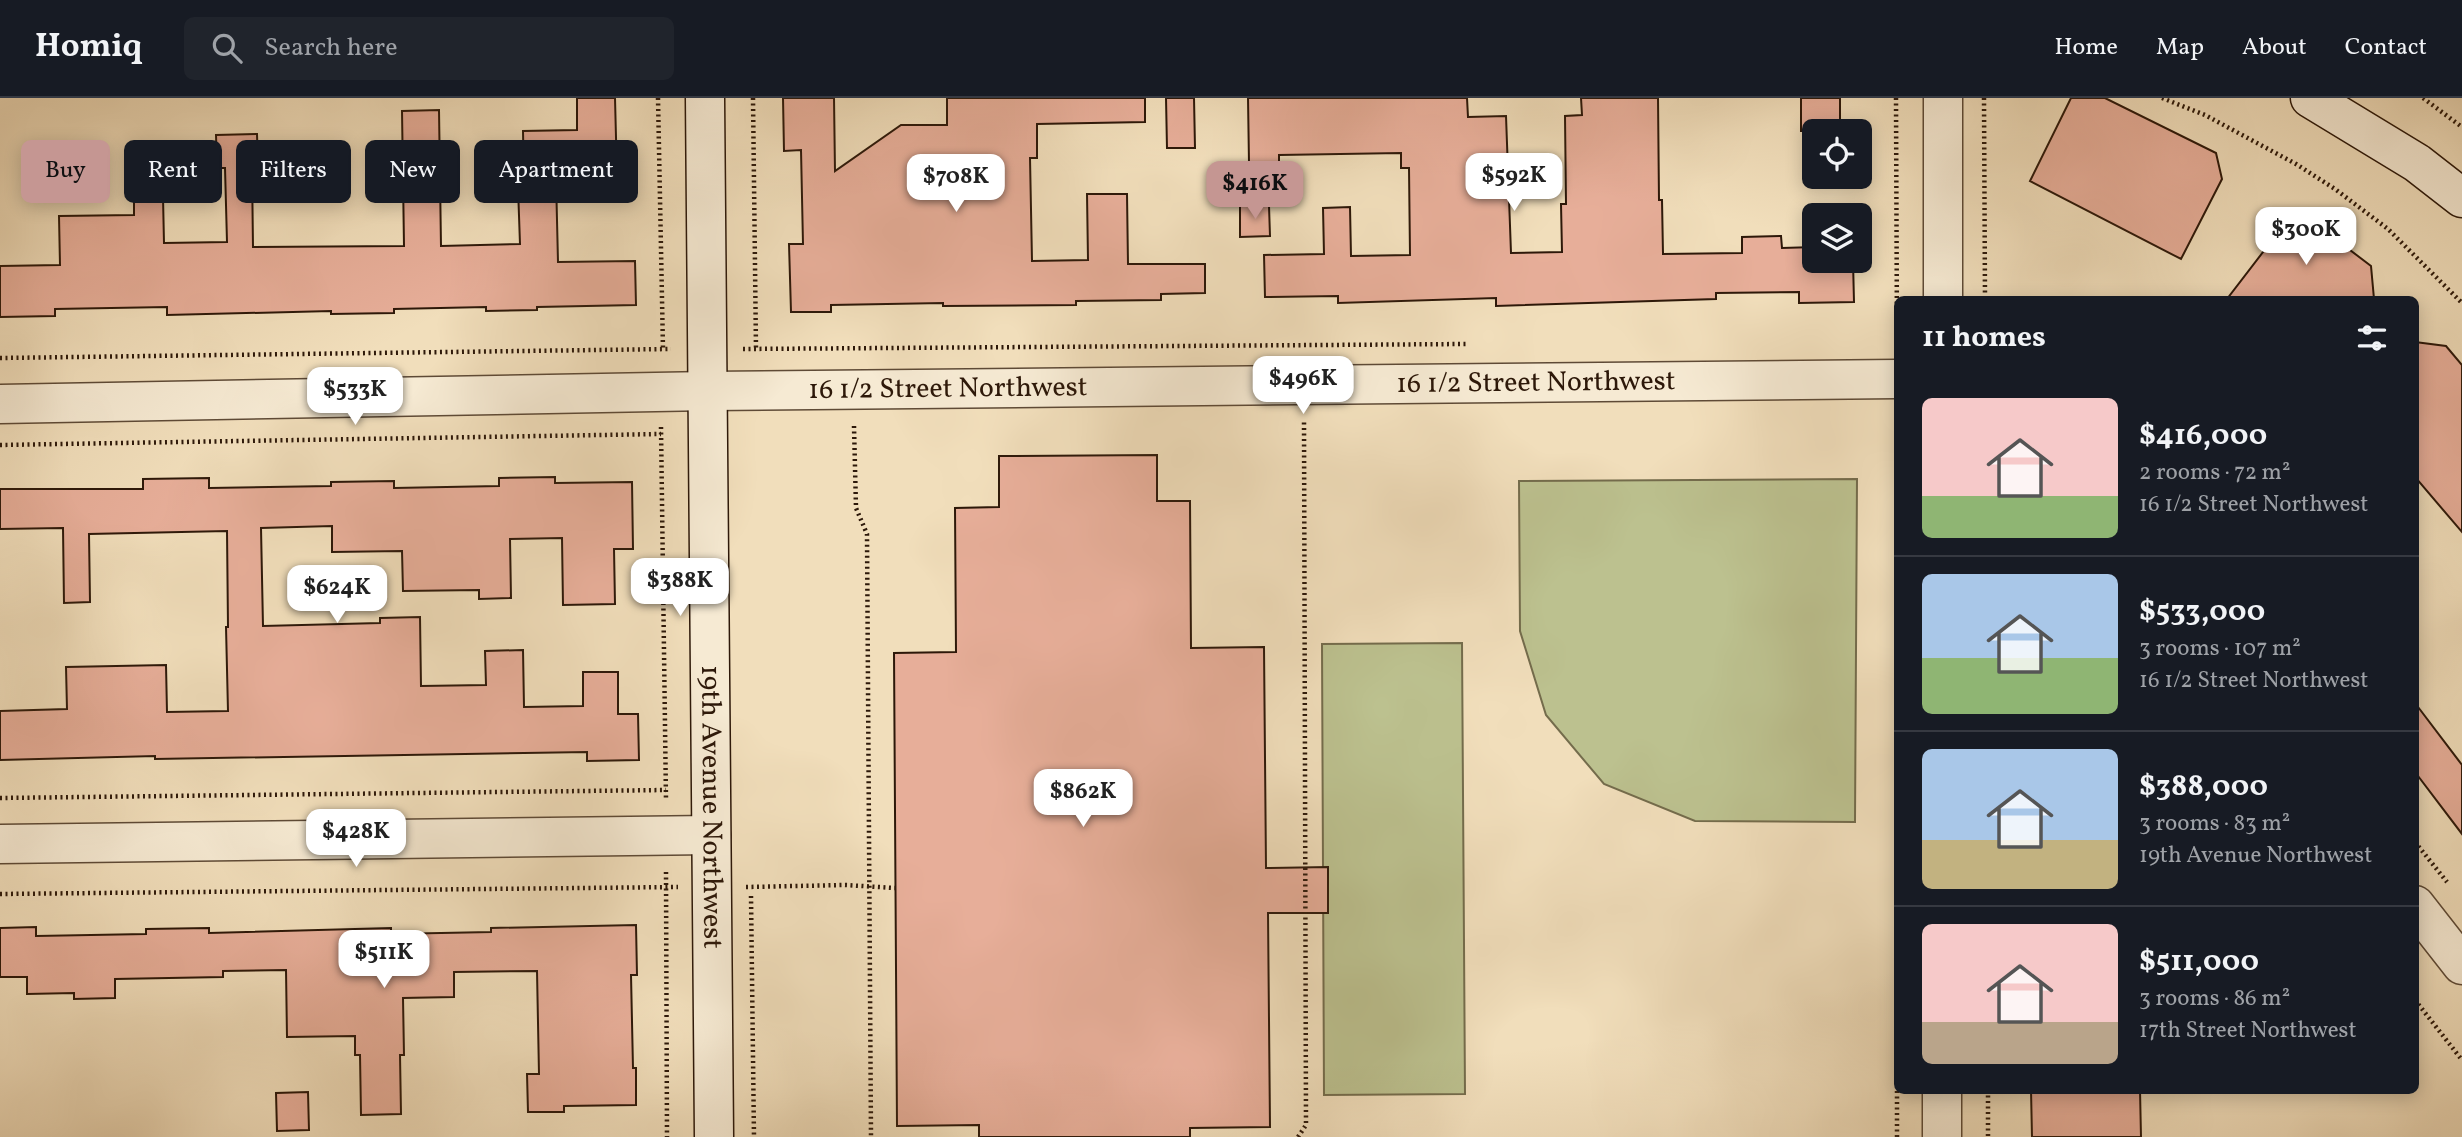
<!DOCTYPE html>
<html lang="en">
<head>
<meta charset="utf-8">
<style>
	:root { --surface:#171b24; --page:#20242c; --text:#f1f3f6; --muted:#9ea1a6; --line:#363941; --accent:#c59692 }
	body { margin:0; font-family:Vollkorn,serif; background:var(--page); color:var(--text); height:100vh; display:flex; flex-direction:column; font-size:26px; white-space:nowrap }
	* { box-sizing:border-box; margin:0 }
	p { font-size:23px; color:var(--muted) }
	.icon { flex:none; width:38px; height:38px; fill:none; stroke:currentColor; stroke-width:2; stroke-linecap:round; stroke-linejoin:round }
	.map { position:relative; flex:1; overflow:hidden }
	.details { position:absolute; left:1894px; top:198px; width:525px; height:798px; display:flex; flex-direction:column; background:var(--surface); border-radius:10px; box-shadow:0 4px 18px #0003 }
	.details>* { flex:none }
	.banner { position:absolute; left:21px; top:42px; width:665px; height:63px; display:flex; gap:14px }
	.controls { position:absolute; left:1802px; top:21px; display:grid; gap:14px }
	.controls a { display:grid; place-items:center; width:70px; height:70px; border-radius:10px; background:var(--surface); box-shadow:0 4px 18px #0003; font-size:35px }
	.price { position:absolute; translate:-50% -60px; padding:0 16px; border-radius:14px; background:#fff; color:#222; font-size:23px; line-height:46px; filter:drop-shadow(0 2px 4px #0008) }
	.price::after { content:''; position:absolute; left:50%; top:42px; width:21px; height:16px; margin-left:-10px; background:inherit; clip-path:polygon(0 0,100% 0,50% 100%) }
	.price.selected { background:var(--accent); color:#111 }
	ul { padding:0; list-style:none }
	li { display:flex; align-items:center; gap:21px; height:175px; padding:0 28px }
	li+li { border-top:2px solid var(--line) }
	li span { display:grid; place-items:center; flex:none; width:196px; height:140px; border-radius:10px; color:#555 }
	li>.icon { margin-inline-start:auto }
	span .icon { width:84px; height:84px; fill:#fffc; stroke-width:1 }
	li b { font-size:30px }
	h2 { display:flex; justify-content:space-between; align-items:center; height:84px; padding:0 28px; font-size:30px }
	.pill { padding:0 24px; border-radius:10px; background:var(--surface); box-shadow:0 4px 18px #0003; font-size:24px; line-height:63px }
	.pill.selected { background:var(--accent); color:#111 }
	header { display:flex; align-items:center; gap:42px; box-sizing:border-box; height:98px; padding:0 35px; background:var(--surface); border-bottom:2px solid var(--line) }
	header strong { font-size:33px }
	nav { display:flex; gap:38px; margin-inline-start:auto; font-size:24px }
	.search { width:490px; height:63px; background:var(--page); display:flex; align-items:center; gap:18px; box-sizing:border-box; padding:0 24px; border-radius:10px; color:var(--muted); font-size:26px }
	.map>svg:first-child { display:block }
</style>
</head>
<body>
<header>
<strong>Homiq</strong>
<div class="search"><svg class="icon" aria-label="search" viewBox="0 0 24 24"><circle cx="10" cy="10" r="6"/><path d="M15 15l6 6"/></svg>Search here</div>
<nav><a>Home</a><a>Map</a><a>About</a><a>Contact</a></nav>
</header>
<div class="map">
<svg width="2462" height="1039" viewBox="0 0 2462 1039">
	<rect width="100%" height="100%" fill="#f1debb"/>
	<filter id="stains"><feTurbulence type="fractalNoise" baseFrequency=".00286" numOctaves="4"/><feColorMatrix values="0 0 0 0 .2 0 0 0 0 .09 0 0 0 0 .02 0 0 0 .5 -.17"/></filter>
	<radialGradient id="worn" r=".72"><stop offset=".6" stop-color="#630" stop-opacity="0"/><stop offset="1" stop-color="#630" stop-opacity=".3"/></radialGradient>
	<path fill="#bcc18f" stroke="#746c4c" stroke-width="2" d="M 1857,381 L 1855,724 L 1695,723 L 1604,686 L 1546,617 L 1520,533 L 1519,383 Z
		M 1462,545 L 1465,996 L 1324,997 L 1322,546 Z"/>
	<path fill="#e7ae99" stroke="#2d1809" stroke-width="2" d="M 577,0 L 615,0 L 617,79 L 556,80 L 558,164 L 635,163 L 636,207 L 537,209 L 537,212 L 486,213 L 486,209 L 394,211 L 394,215 L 331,216 L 331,213 L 167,217 L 167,209 L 55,211 L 55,218 L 0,219 L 0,168 L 60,167 L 59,118 L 134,117 L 134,100 L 163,99 L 164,145 L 227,144 L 225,70 L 217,70 L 216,37 L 257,36 L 258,70 L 252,70 L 253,149 L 404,148 L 402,13 L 439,12 L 441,148 L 520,146 L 518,89 L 524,89 L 523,33 L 577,32 Z
		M 783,0 L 834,0 L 835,73 L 901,27 L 947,27 L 947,0 L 1145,0 L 1145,24 L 1037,26 L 1037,60 L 1030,60 L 1032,163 L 1088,162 L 1087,96 L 1127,96 L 1128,166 L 1205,166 L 1205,195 L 1161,196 L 1161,202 L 1076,203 L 1076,207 L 943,208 L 943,205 L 831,207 L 831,214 L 791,214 L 789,146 L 803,146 L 801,52 L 784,53 Z
		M 1166,0 L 1194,0 L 1195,50 L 1167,50 Z
		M 1248,0 L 1467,0 L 1468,19 L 1506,18 L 1511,155 L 1562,154 L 1561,106 L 1566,106 L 1565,18 L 1582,17 L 1581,0 L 1658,0 L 1659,102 L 1662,102 L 1663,156 L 1742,155 L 1742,139 L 1781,138 L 1782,150 L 1815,149 L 1815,163 L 1853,163 L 1854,204 L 1799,205 L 1799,194 L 1716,195 L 1716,201 L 1496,208 L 1496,200 L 1338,205 L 1338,198 L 1265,199 L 1264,157 L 1324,156 L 1323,110 L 1350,109 L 1351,158 L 1410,157 L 1409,70 L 1401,70 L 1401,55 L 1279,57 L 1279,65 L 1249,65 Z
		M 1801,0 L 1840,0 L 1840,33 L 1801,33 Z
		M 2071,0 L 2105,0 L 2216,55 L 2222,81 L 2181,161 L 2030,83 Z
		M 1240,108 L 1269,108 L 1270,138 L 1240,139 Z
		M 2296,111 L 2371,168 L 2374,201 L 2227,201 Z
		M 2415,244 L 2446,248 L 2462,267 L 2462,434 L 2415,379 Z
		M 1157,357 L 1157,403 L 1190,403 L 1191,550 L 1264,549 L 1266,770 L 1328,769 L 1328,815 L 1268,815 L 1270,1029 L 1190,1030 L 1190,1039 L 979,1039 L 979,1027 L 897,1028 L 894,555 L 956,554 L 955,410 L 999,409 L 999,358 Z
		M 555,379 L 555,385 L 632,384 L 633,451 L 614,451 L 615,506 L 563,507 L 562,440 L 510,441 L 511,500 L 479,501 L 479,492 L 403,493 L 402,453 L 332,454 L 332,428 L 261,430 L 263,528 L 380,525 L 380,520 L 420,519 L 421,588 L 486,587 L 485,553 L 523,552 L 524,609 L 583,608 L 583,574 L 618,574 L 618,616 L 638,616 L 639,662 L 587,663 L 587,654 L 155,661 L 155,658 L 0,662 L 0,613 L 67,611 L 66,569 L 166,567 L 167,614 L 228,613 L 226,529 L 228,529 L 227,433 L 89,436 L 90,504 L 64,505 L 63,430 L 0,431 L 0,391 L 143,391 L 143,381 L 209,380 L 209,390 L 331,388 L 331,384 L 394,383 L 394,390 L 499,388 L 499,380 Z
		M 2415,605 L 2462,667 L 2462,736 L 2415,674 Z
		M 636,827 L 637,877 L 631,877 L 633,970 L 636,970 L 636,1007 L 564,1008 L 564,1014 L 528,1014 L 527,976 L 539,976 L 537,873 L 454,874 L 454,899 L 403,900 L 404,957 L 400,957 L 401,1016 L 361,1017 L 360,957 L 355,957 L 355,938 L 287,939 L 286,872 L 223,873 L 223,879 L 115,881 L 115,900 L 74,901 L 74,895 L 27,896 L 27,879 L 0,879 L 0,830 L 36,829 L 36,838 L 146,836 L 146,831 L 209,830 L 209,835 L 391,830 L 391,836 L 491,834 L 491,830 Z
		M 2031,992 L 2140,992 L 2141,1039 L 2032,1039 Z
		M 308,994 L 309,1032 L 277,1033 L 276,995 Z"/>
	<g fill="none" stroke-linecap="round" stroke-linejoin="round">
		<defs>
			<g id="street">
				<path d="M 1943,201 L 1943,0"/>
				<path id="s1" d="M 0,306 L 709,293 L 1897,281"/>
				<path d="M 0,746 L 711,737"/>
				<path d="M 2415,807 L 2462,867"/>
				<path d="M 1942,1039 L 1942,992"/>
			</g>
			<g id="secondary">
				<path id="s2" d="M 705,0 L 714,1039"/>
				<path d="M 2310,0 L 2417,65 L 2462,100"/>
			</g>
		</defs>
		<use href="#street" stroke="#5e4a36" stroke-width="41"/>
		<use href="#secondary" stroke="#2d1809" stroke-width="41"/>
		<path stroke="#2d1809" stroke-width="4.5" stroke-dasharray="2 3.5" stroke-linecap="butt" d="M 658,0 L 663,251
			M 753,0 L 756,251
			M 1896,0 L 1897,244
			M 1984,0 L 1985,201
			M 2162,0 L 2205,17 L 2296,66 L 2335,91 L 2388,131 L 2462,205
			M 2423,0 L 2462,29
			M 743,251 L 1466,246
			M 0,260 L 671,251
			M 854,328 L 856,410 L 867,436 L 871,1039
			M 661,329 L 666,702
			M 0,347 L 661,336
			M 0,700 L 666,692
			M 2415,744 L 2447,784
			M 666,774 L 667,1039
			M 746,789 L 845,787 L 895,790
			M 0,796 L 678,789
			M 751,798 L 754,1039
			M 2415,902 L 2462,962
			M 1988,992 L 1988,1039
			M 1298,1039 L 1306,1027 L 1304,321
			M 1897,1039 L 1897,992"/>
		<use href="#street" stroke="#f6ead3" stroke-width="38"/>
		<use href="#secondary" stroke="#f6ead3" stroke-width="38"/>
	</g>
	<g text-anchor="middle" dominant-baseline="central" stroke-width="5" stroke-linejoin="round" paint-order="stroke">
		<g font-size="28" fill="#2d1809" stroke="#f6ead3">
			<text stroke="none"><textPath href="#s1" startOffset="1536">16 1/2 Street Northwest</textPath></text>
			<text stroke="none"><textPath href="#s1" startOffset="948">16 1/2 Street Northwest</textPath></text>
			<text stroke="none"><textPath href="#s2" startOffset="709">19th Avenue Northwest</textPath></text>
		</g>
	</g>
	<rect width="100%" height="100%" filter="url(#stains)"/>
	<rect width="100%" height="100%" fill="url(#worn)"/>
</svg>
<div class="controls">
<a><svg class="icon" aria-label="locate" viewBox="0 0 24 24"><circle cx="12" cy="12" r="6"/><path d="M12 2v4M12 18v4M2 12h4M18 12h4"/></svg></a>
<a><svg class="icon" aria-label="layers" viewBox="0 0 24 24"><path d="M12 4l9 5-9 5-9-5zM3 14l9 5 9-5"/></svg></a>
</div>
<b class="price" style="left:1514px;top:115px">$592K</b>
<b class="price" style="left:956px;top:116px">$708K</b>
<b class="price selected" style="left:1255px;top:123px">$416K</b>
<b class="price" style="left:2306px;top:169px">$300K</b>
<b class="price" style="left:1303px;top:318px">$496K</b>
<b class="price" style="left:355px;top:329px">$533K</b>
<b class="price" style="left:680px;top:520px">$388K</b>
<b class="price" style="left:337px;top:527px">$624K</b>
<b class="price" style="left:1083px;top:731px">$862K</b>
<b class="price" style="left:356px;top:771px">$428K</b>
<b class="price" style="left:384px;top:892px">$511K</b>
<div class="banner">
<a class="pill selected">Buy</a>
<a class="pill">Rent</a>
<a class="pill">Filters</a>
<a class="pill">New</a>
<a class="pill">Apartment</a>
</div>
<section class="details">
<h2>11 homes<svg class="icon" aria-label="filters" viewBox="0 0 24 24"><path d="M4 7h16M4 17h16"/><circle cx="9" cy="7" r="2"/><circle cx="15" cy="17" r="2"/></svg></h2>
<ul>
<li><span style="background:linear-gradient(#f6c9c9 70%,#8fb573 0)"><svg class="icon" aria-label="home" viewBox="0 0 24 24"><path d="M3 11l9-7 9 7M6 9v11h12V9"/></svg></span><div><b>$416,000</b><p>2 rooms · 72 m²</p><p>16 1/2 Street Northwest</p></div></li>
<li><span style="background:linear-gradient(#a9c7e8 60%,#8fb573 0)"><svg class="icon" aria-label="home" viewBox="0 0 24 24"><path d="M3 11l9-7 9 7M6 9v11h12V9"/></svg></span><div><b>$533,000</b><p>3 rooms · 107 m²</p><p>16 1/2 Street Northwest</p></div></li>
<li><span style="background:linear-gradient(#a9c7e8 65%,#c2b280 0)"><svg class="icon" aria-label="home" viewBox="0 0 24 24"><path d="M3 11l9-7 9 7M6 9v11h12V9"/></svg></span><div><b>$388,000</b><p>3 rooms · 83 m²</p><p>19th Avenue Northwest</p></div></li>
<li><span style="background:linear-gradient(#f6c9c9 70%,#b9a48a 0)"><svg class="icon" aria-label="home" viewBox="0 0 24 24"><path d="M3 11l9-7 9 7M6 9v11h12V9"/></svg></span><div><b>$511,000</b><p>3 rooms · 86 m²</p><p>17th Street Northwest</p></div></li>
</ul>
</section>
</div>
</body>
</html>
